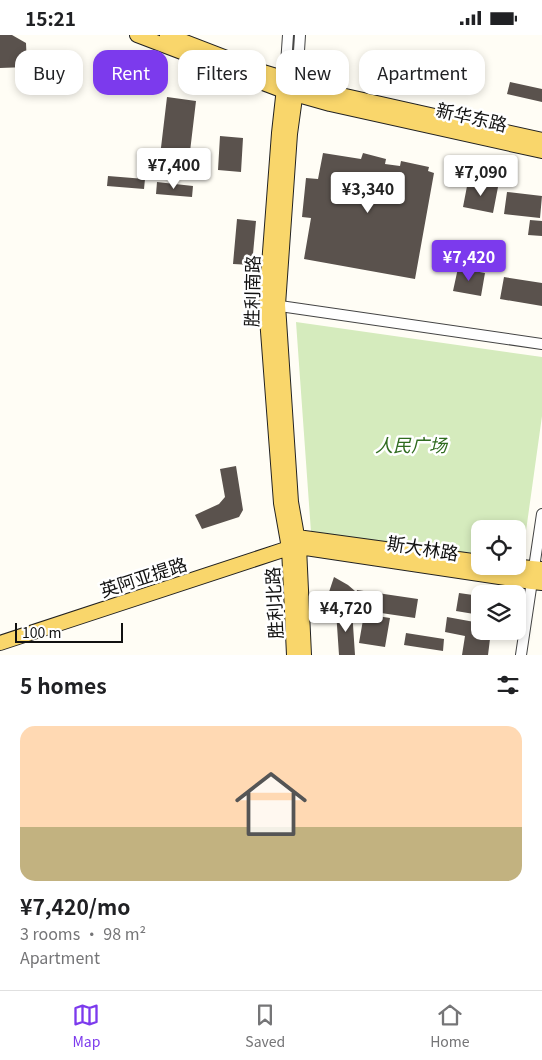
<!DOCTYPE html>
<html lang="en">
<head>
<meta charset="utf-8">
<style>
	:root { --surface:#fff; --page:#f2f2f2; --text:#202124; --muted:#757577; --line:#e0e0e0; --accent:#7c3aed }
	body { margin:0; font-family:Georgia,"Noto Sans SC",serif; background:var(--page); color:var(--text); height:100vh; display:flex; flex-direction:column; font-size:19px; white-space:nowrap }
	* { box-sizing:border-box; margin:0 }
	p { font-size:16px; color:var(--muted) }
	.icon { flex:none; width:28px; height:28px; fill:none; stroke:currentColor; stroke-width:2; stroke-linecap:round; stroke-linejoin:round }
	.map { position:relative; height:620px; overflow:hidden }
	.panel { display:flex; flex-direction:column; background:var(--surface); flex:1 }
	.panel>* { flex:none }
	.top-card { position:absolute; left:15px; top:15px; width:512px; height:45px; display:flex; gap:10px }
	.tools { position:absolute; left:471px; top:485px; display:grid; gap:10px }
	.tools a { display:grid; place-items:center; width:55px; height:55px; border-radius:10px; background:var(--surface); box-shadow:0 2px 8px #0003; font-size:25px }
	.scale { position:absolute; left:15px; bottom:12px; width:108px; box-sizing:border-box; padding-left:5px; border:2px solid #111; border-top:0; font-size:14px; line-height:18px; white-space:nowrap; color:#111; -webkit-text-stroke:4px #fff; paint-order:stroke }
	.price { position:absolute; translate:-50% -42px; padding:0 11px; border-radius:5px; background:#fff; color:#222; font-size:16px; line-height:32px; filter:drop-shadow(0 1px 2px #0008) }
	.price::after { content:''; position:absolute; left:50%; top:30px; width:15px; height:11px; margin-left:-8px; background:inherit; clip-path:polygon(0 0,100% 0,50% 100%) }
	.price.current { background:var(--accent); color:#fff }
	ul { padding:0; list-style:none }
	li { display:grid; align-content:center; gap:10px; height:265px; padding:0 20px }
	li span { display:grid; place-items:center; height:155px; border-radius:15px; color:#555 }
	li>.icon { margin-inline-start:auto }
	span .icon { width:90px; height:90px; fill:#fffc; stroke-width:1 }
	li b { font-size:21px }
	h2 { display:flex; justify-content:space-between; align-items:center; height:60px; padding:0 20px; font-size:21px }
	.tag { padding:0 18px; border-radius:15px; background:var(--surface); box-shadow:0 2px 8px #0003; font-size:18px; line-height:45px }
	.tag.current { background:var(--accent); color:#fff }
	.status { display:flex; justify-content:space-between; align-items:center; height:35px; padding:0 25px; background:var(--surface); direction:ltr }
	.status svg { height:14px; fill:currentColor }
	.tabs { display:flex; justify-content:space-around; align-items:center; height:70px; border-top:1px solid var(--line); background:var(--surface); font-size:14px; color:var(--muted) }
	.tabs a { display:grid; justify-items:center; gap:2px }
	.tabs .current { color:var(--accent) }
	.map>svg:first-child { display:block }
</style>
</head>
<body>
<div class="status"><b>15:21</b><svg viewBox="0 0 49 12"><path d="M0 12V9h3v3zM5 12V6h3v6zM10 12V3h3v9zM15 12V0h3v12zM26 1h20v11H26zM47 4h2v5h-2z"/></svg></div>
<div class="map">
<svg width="542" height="620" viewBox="0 0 542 620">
	<rect width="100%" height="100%" fill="#fffdf5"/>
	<path fill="#d5ebbd" d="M 296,287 L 542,322 L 542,381 L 521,532 L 518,531 L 518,494 L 480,494 L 480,526 L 311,497 Z"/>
	<path fill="#5a524d" d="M 0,0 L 12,0 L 26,8 L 27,32 L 0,33 Z
		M 510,47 L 542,54 L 542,67 L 507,59 Z
		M 167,62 L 196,66 L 189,125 L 160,121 Z
		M 220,101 L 243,103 L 241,137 L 218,135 Z
		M 323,118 L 361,124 L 363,118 L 386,124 L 385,129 L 400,131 L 401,126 L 429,132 L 428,136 L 434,138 L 415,244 L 304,224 L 311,183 L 302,182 L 306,143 L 318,144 Z
		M 108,141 L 145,144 L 144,154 L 107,151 Z
		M 468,146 L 498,152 L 493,178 L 463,172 Z
		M 157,147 L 193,151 L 192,162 L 156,159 Z
		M 507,157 L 542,161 L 540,183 L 504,179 Z
		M 237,184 L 256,186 L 252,230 L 233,229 Z
		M 530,185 L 542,186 L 542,201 L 528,200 Z
		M 458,233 L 485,238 L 481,261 L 453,256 Z
		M 504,242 L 542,248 L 542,271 L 500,264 Z
		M 236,431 L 243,475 L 239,482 L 202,494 L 195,480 L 219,469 L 225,462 L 220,434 Z
		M 334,542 L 348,550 L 355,556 L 352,574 L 334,575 L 329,557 Z
		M 357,555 L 418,564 L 415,583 L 354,574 Z
		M 459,558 L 480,561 L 480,580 L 456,576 Z
		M 352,575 L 355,620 L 339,620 L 336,576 Z
		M 364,579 L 390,583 L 385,612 L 359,608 Z
		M 447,582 L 480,588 L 480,596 L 491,596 L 488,620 L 462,620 L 465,601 L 445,597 Z
		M 406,598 L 444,604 L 443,616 L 404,610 Z"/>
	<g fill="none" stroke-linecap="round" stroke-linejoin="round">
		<defs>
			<path id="minor" d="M 285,44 L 288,0
				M 297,48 L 300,0
				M 273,270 L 542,309
				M 521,620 L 542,479"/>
			<path id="major" d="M 137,0 L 284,56 L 330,69 L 542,116
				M 167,0 L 263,37 L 332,58 L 542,105
				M 285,44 L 279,98 L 266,270 L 281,468 L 289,513 L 294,620
				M 297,48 L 290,99 L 278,270 L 291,467 L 299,512 L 304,620
				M 290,503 L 297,502 L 480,527
				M 512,531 L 542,534
				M 0,608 L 289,513 L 299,512 L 532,547 L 542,548"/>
		</defs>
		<use href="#minor" stroke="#444" stroke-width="12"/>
		<use href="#major" stroke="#222" stroke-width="16"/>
		<use href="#minor" stroke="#fff" stroke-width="10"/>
		<use href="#major" stroke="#f9d66b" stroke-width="14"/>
	</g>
	<g text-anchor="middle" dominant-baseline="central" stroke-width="5" stroke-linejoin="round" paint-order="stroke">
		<g font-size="18" fill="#111" stroke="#fff">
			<text transform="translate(472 81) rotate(13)">新华东路</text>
			<text transform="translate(251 256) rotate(-89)">胜利南路</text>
			<text transform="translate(423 512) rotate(9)">斯大林路</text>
			<text transform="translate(143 541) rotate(-18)">英阿亚提路</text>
			<text transform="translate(273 568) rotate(-93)">胜利北路</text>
		</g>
		<g font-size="18" font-style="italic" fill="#2f6b1f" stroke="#fff">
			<text x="411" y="409">人民广场</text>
		</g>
	</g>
</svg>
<div class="tools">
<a><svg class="icon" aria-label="locate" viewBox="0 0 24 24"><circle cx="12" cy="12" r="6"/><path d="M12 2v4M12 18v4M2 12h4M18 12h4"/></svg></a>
<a><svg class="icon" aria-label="layers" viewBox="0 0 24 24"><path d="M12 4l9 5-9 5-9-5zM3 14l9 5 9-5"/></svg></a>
</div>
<div class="scale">100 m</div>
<b class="price" style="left:174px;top:155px">¥7,400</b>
<b class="price" style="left:481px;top:162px">¥7,090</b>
<b class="price" style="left:368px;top:179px">¥3,340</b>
<b class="price current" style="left:469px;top:247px">¥7,420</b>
<b class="price" style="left:346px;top:598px">¥4,720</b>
<div class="top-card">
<a class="tag">Buy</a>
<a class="tag current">Rent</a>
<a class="tag">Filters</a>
<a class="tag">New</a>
<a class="tag">Apartment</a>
</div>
</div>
<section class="panel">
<h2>5 homes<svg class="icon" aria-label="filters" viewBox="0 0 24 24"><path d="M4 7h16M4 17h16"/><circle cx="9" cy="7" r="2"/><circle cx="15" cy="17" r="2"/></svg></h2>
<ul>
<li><span style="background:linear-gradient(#ffd9b3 65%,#c2b280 0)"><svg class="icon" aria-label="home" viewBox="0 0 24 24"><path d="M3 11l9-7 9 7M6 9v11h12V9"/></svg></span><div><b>¥7,420/mo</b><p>3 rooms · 98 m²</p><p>Apartment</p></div></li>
</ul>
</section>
<nav class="tabs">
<a class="current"><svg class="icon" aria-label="map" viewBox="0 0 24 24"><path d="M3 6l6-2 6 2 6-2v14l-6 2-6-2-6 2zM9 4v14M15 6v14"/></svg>Map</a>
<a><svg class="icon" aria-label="saved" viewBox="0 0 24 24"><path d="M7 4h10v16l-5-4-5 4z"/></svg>Saved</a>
<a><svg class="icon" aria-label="home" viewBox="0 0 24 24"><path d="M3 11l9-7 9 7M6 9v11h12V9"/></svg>Home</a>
</nav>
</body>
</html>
